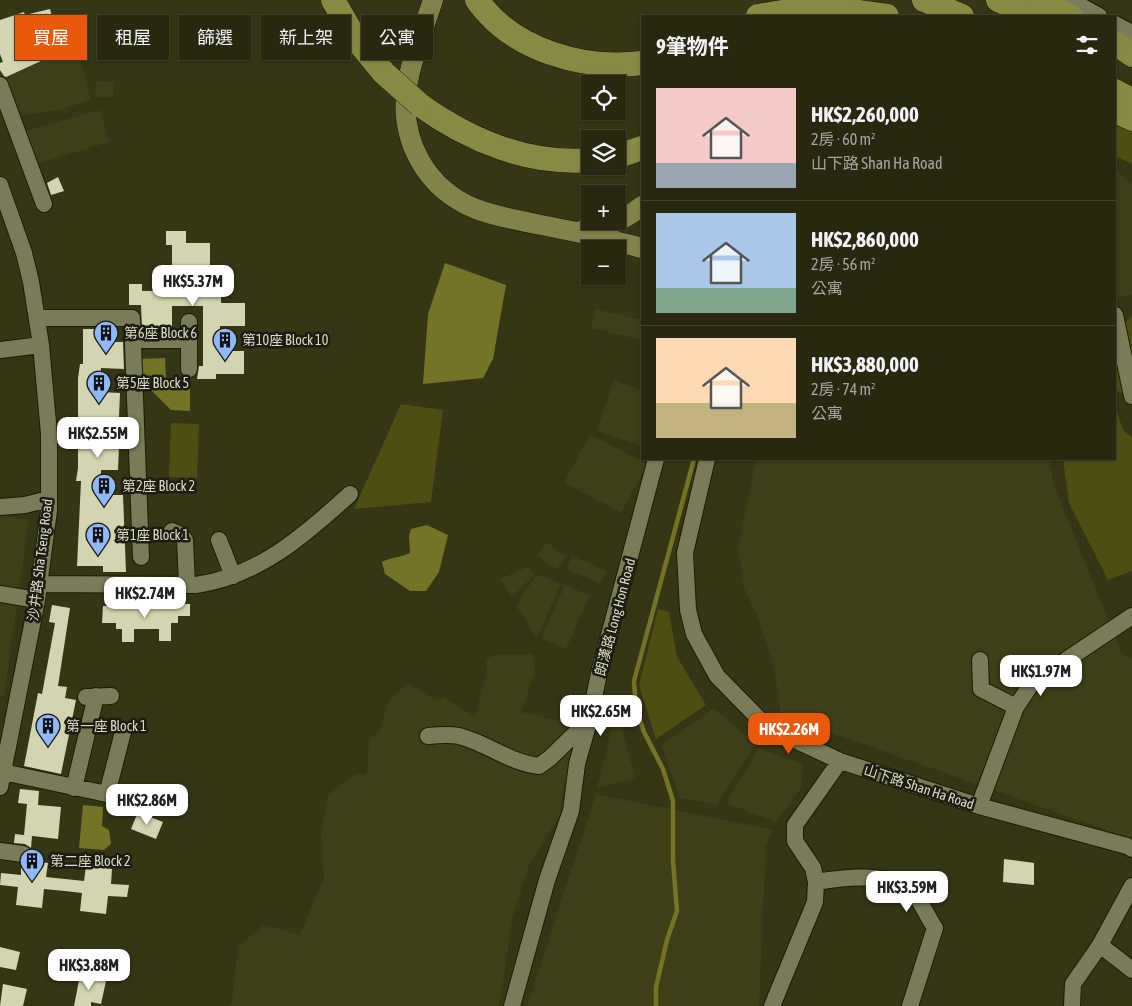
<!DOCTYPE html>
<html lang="zh-TW">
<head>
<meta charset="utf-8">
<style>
	:root { --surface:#282810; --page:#34341e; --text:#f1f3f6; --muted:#a5a69f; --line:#444430; --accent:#ea580c }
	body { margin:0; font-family:"Asap Condensed","Noto Sans TC",sans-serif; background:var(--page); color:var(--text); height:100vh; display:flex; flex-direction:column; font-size:19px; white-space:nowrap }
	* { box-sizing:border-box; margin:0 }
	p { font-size:16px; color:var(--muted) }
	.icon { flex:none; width:28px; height:28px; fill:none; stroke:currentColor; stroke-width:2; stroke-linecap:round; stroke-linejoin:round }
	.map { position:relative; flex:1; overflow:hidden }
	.side { position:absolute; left:641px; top:15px; width:475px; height:445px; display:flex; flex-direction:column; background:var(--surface); border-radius:0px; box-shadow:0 1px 4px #0004,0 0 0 1px var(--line) }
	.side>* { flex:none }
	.hud { position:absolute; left:15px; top:15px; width:475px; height:45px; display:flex; gap:10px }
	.tools { position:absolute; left:581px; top:75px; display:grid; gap:10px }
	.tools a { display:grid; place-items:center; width:45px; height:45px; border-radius:0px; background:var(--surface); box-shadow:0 1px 4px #0004,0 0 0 1px var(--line); font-size:25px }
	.price { position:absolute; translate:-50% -42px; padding:0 11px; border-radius:10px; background:#fff; color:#222; font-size:16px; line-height:32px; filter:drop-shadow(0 1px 2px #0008) }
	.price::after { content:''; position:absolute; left:50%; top:30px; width:15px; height:11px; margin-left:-8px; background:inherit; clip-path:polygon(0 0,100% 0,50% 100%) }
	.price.active { background:var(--accent); color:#fff }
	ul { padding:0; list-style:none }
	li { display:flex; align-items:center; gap:15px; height:125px; padding:0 15px }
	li+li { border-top:1px solid var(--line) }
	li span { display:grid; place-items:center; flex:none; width:140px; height:100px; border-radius:0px; color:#555 }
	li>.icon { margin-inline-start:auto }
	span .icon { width:60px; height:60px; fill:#fffc; stroke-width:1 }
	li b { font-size:21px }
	h2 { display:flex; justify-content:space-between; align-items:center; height:60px; padding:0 15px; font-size:21px }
	.pill { padding:0 18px; border-radius:0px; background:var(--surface); box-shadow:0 1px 4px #0004,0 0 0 1px var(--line); font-size:18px; line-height:45px }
	.pill.active { background:var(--accent); color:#fff }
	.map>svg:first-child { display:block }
</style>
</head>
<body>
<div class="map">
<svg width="1132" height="1006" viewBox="0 0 1132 1006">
	<rect width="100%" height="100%" fill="#353616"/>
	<path fill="#3e3f17" d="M 76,43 L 91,100 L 59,110 L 17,116 L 0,81 L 0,61 L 33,47 Z
		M 96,81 L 114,82 L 113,97 L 95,97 Z
		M 100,110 L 109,142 L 36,164 L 26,131 Z
		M 1115,171 L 1132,183 L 1132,294 L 1117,298 L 1115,298 Z
		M 595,309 L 642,320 L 642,340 L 591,328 Z
		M 614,380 L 642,390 L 642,446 L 597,431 Z
		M 590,434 L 647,464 L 621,512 L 564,483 Z
		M 756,459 L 1049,459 L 1054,486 L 1122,653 L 1132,659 L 1132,837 L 1126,837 L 781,715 L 774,668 L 759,620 L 744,588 L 738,548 Z
		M 0,515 L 29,520 L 4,696 L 0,696 Z
		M 547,542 L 566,557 L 556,570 L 537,555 Z
		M 572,556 L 607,571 L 601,584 L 566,569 Z
		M 529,566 L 534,575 L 512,597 L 501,579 Z
		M 536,575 L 561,583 L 537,638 L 516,606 Z
		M 565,585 L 590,596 L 566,649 L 541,638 Z
		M 533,654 L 535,673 L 521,712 L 576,725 L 559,817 L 530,863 L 512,918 L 502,991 L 498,1006 L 229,1006 L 232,1002 L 238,946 L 264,925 L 300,935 L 324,877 L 321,832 L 328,795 L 355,774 L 367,774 L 369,738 L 379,733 L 389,699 L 408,683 L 437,701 L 444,697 L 475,717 L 487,670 L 486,659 L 494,655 Z
		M 714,708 L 755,744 L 717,805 L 680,798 L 661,745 Z
		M 617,709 L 635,778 L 597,788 Z
		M 759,748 L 803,764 L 801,788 L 776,822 L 726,803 Z
		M 596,794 L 774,830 L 766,845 L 759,1006 L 527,1006 Z"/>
	<path fill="#4e4e13" d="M 1115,117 L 1132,125 L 1132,164 L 1115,156 Z
		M 1115,314 L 1121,328 L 1132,315 L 1132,397 L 1115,390 Z
		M 401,404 L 443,410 L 431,502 L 354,509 Z
		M 1115,406 L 1123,430 L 1132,437 L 1132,571 L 1108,580 L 1069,503 L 1063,459 L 1115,459 Z
		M 171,423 L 199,424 L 197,478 L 169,477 Z
		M 658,609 L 669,612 L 677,657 L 706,705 L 656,739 L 639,685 Z"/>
	<path fill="#737425" d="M 445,263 L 506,285 L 493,359 L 483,378 L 423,384 L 428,314 Z
		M 165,358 L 166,380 L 175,387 L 190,389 L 190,411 L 171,410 L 138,377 L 137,359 Z
		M 427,525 L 448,535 L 439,572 L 426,591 L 410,591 L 385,574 L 382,562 C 390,557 400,558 410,553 L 409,536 L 411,529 Z
		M 83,805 L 103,807 L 102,826 L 109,830 L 111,844 L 104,850 L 79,848 Z"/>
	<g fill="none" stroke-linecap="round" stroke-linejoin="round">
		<path stroke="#737425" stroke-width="4.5" d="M 656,1006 L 656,987 L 667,940 L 677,911 L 673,861 L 673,801 L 663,769 L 644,732 L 636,708 L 634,681 L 694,459"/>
	</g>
	<path fill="#d3d5b0" d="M 50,9 L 57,36 L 30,46 L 41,61 L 6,77 L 4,76 L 0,70 L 0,63 L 3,62 L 0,54 L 0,20 L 24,12 L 25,15 Z
		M 58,177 L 64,191 L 51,195 L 47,183 Z
		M 166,231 L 186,231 L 186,243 L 210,243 L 210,267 L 185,267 L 185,290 L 221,290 L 221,303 L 245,303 L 245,326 L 220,326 L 220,351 L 244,351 L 244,374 L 216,374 L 216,379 L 197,379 L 199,366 L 203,366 L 203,306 L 172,306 L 172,330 L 142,330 L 141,305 L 129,305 L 129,284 L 142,284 L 142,291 L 168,291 L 168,268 L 172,268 L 172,245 L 166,245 Z
		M 83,329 L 102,329 L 102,342 L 123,342 L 124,369 L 101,368 L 100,392 L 120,393 L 119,417 L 100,417 L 100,446 L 119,446 L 118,470 L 101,470 L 100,495 L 123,495 L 126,572 L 103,572 L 103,566 L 77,566 L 81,481 L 76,481 L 78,468 L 78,378 L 80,364 L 83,364 Z
		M 116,604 L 163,607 L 163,604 L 190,604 L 190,616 L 178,616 L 178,623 L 171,623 L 171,641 L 159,641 L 159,629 L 134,629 L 134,642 L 122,642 L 122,629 L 116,629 L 116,623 L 102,623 L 103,606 L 116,606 Z
		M 52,605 L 70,608 L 58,686 L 67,687 L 65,698 L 76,700 L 61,774 L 24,766 L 38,693 L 42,694 L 55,623 L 49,622 Z
		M 20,789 L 39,791 L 38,805 L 61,807 L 58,839 L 24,835 L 27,804 L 18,803 Z
		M 138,812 L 163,822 L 156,839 L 131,829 Z
		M 15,834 L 32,836 L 31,848 L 25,844 L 14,843 Z
		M 1004,859 L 1034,863 L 1034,885 L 1003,882 Z
		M 30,861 L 48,863 L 46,877 L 84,881 L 86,866 L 112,869 L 111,884 L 129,885 L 127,897 L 108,896 L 106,914 L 80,911 L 82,893 L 65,891 L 44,889 L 42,908 L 16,905 L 18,887 L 0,885 L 1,873 L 21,875 L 21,864 Z
		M 0,947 L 20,952 L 16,970 L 0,967 Z
		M 80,975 L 106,981 L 101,1004 L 91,1002 L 91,1006 L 74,1006 Z
		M 3,984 L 27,989 L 23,1006 L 0,1006 Z"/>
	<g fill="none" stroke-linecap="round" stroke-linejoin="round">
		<defs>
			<path id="minor" d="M 1070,0 L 1099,16
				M 1115,24 L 1132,33
				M 0,85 L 44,204
				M 0,185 L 24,253 L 31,282 L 41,345 L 49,434 L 49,511 L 37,600 L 0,787
				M 1115,315 L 1132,396
				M 37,318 L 132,318 L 141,557
				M 189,322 L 189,340
				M 133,340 L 189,340 L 189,369
				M 0,350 L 41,345
				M 707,459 L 685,553 L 688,610 L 694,634 L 717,676 L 767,727 L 840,761 L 979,806 L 1127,846 L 1132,849
				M 0,507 L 25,505 L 49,499
				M 172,531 L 181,535 L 185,540 L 187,585
				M 219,540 L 233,576
				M 39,584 L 196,585 C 257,577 305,535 350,494
				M 0,594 L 37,600
				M 980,660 L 981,689 L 1016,707
				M 86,697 L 111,696
				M 428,736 C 438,735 450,734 459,736 C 487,743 510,763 539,766 L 550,758 L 589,720
				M 3,772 L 107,794 L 123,732
				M 74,788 L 96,696
				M 979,806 L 1016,707 L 1032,683 L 1132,616
				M 0,851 L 23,854
				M 816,882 C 846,877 886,872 912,891 C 919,897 929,920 935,928 L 910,1006
				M 1100,945 L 1132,970
				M 512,1006 L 547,880 L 571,811 L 577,764 L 590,718 L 599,673 L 656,459
				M 772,1006 L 815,902 L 816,882 L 813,868 L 795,841 L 795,825 L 840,761
				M 1072,1006 L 1073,984 L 1100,945 L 1132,886"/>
			<path id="major" d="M 433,0 C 424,28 411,58 407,87 C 399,140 426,189 476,209 C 503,219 533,223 561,229 C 589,234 615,241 642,248
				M 583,230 C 605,230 625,219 642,206"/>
			<path id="highway" d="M 333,0 L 355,38 L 384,73
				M 477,0 C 513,51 584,70 642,63
				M 924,0 L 962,16
				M 998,0 L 1034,16
				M 1040,0 L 1070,16
				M 845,10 L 887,16
				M 1115,43 L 1132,55
				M 1115,91 L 1132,100
				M 420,105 C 469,140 528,165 590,160
				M 1115,111 L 1132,119
				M 618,156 L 642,148"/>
		</defs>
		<use href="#minor" stroke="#1d1d00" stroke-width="18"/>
		<use href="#major" stroke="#1d1d00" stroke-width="21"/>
		<use href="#highway" stroke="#1d1d00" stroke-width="25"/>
		<use href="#minor" stroke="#797b59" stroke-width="16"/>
		<use href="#major" stroke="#82834b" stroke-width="20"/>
		<use href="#highway" stroke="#888942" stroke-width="24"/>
		<defs>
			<path id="highway-bridge" d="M 758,16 L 801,9 L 845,10
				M 384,73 L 420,105"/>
		</defs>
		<use href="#highway-bridge" stroke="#1d1d00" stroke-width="25" stroke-linecap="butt"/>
		<use href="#highway-bridge" stroke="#888942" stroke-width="24"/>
	</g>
	<defs>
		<symbol id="building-pin" viewBox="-11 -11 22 30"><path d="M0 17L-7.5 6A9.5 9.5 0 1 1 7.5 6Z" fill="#8fb8fd" stroke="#1c1c0f"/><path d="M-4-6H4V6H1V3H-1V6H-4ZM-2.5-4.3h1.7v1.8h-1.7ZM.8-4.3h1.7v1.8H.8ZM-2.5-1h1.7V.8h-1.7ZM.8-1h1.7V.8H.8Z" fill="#111"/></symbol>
	</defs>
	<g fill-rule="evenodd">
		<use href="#building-pin" x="92" y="319" width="28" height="38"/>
		<use href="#building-pin" x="211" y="326" width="28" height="38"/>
		<use href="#building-pin" x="85" y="369" width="28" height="38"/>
		<use href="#building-pin" x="90" y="472" width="28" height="38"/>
		<use href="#building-pin" x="84" y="521" width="28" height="38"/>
		<use href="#building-pin" x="34" y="712" width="28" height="38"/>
		<use href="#building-pin" x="18" y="847" width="28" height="38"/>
	</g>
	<g text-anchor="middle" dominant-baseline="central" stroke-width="5" stroke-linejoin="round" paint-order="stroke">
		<g font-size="14" fill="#dadbc9" stroke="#1c1c0f" text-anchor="start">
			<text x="124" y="333">第6座 Block 6</text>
			<text x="242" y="340">第10座 Block 10</text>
			<text x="116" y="383">第5座 Block 5</text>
			<text x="122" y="486">第2座 Block 2</text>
			<text x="116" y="535">第1座 Block 1</text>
			<text x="66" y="726">第一座 Block 1</text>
			<text x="50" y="861">第二座 Block 2</text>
		</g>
		<g font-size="14" fill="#dadbc9" stroke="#1c1c0f">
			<text transform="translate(40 560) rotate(-83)">沙井路 Sha Tseng Road</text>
			<text transform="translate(615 617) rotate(-75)">朗漢路 Long Hon Road</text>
			<text transform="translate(919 787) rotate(18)">山下路 Shan Ha Road</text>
		</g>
	</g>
</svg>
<div class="tools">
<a><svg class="icon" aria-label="locate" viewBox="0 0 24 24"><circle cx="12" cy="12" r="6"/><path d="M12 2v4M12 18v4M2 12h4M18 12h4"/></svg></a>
<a><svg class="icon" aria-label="layers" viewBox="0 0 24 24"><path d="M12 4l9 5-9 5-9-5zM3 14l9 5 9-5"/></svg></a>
<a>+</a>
<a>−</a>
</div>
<b class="price" style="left:193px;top:307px">HK$5.37M</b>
<b class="price" style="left:98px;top:459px">HK$2.55M</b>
<b class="price" style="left:145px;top:619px">HK$2.74M</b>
<b class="price" style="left:1041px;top:697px">HK$1.97M</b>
<b class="price" style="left:601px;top:737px">HK$2.65M</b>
<b class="price active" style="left:789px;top:755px">HK$2.26M</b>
<b class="price" style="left:147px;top:826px">HK$2.86M</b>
<b class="price" style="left:907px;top:913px">HK$3.59M</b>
<b class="price" style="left:89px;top:991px">HK$3.88M</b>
<div class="hud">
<a class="pill active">買屋</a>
<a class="pill">租屋</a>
<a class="pill">篩選</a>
<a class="pill">新上架</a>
<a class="pill">公寓</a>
</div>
<section class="side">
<h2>9筆物件<svg class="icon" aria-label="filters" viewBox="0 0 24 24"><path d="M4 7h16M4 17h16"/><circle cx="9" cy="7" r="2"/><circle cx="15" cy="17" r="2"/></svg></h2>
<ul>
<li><span style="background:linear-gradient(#f6c9c9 75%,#9aa5b1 0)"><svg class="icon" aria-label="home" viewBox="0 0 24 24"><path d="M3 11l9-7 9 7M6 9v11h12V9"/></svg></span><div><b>HK$2,260,000</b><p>2房 · 60 m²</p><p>山下路 Shan Ha Road</p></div></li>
<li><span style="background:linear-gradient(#a9c7e8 75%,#7fa58c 0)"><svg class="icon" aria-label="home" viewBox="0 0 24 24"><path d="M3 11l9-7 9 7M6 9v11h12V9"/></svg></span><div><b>HK$2,860,000</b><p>2房 · 56 m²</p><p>公寓</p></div></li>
<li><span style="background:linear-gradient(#ffd9b3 65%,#c2b280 0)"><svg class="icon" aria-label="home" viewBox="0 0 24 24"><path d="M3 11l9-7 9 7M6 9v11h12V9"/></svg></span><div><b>HK$3,880,000</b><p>2房 · 74 m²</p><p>公寓</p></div></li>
</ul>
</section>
</div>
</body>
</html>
